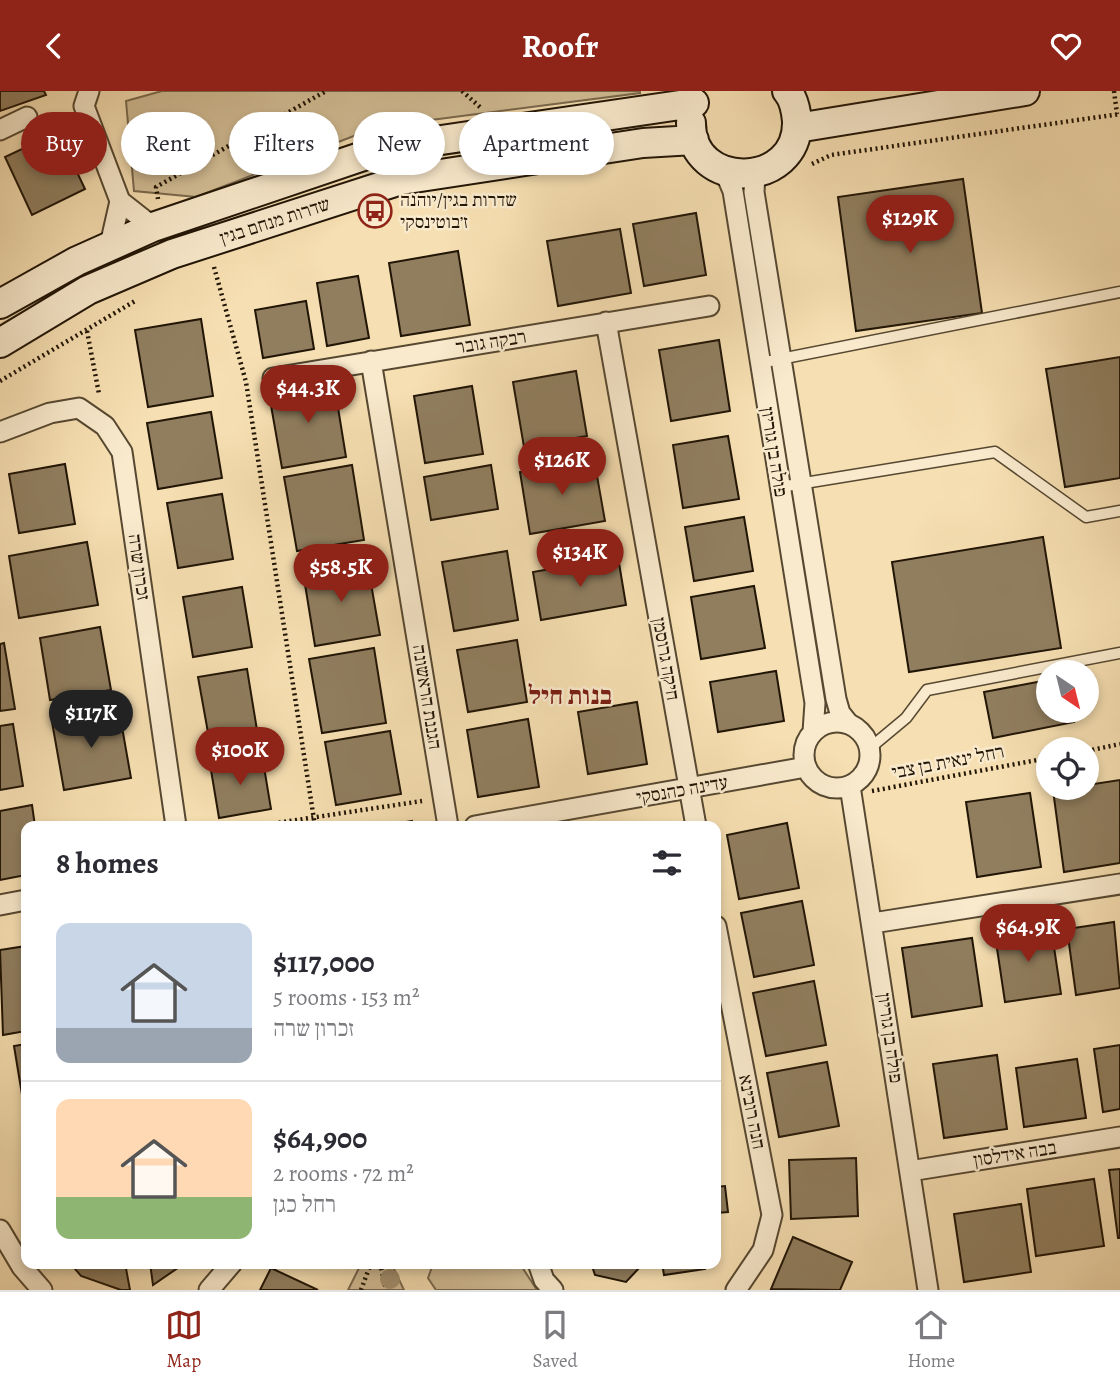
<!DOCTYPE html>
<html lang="en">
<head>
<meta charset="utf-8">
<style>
	:root { --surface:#fff; --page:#f7f7f7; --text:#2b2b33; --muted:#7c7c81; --line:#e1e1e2; --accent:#8f2418 }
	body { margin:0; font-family:Alegreya,"Frank Ruhl Libre",serif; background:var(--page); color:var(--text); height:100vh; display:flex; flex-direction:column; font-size:26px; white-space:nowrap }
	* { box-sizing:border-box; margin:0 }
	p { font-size:23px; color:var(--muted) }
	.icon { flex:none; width:38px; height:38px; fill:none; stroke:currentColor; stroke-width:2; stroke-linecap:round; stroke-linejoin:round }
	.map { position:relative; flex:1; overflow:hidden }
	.drawer { position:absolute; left:21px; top:730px; width:700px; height:448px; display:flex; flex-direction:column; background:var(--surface); border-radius:14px; box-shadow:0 4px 10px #0003 }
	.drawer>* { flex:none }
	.top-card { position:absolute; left:21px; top:21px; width:700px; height:63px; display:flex; gap:14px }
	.needle { width:46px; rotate:145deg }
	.fabs { position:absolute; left:1036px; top:569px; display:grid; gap:14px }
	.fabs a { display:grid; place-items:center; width:63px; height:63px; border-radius:50%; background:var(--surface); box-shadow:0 4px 10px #0003; font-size:35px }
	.price { position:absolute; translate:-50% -60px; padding:0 16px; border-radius:24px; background:var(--accent); color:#fff; font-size:23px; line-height:46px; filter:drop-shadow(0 2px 4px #0008) }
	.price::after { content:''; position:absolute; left:50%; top:42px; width:21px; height:16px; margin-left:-10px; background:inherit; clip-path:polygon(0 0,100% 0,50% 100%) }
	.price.current { background:#222; color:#fff }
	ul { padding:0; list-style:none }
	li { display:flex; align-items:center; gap:21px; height:175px; padding:0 35px }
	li+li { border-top:2px solid var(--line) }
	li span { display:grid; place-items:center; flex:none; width:196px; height:140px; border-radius:14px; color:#555 }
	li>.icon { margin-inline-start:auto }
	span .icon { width:84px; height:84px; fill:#fffc; stroke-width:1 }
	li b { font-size:30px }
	h2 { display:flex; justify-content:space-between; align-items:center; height:84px; padding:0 35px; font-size:30px }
	.chip { padding:0 24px; border-radius:32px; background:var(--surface); box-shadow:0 4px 10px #0003; font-size:24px; line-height:63px }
	.chip.current { background:var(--accent); color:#fff }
	header { display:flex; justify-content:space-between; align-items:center; height:91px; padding:0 35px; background:var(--accent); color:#fff; font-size:32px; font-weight:700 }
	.dock { display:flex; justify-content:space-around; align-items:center; height:98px; border-top:2px solid var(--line); background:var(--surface); font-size:19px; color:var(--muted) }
	.dock a { display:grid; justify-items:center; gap:4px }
	.dock .current { color:var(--accent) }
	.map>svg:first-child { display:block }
</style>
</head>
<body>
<header><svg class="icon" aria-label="back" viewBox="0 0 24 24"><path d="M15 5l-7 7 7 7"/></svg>Roofr<svg class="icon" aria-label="heart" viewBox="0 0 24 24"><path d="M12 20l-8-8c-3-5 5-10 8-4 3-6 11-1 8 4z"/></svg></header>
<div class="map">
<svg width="1120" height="1199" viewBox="0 0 1120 1199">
	<rect width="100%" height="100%" fill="#f6dfb2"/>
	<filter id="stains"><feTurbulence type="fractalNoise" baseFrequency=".00286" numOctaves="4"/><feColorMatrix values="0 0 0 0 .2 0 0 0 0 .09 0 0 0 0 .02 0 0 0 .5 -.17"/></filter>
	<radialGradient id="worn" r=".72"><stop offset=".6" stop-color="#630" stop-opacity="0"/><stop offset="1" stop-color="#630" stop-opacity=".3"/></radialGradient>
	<path fill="#d2bd95" stroke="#7a694e" stroke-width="2" d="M 162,0 L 640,0 L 640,2 L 377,36 L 196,106 L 134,100 L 126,10 Z
		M 433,1173 L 520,1173 L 537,1199 L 436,1199 L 428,1187 Z
		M 393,1176 L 404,1199 L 348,1199 L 359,1177 Z"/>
	<path fill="#907e5f" stroke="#211506" stroke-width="2" d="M 0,0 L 44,0 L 46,4 L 0,20 Z
		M 58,41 L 85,98 L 32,124 L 5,66 Z
		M 963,88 L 982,222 L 856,240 L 838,106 Z
		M 696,122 L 706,184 L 644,195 L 633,133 Z
		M 620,138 L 631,202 L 558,215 L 547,150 Z
		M 458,160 L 470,234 L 401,245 L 389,172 Z
		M 358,185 L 369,247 L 327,255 L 317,192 Z
		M 306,210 L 314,258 L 263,267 L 255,219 Z
		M 201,228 L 213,305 L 148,316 L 135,239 Z
		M 719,249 L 730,320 L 671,330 L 659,259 Z
		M 1120,266 L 1120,387 L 1065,396 L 1046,278 Z
		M 576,280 L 587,345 L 524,356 L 513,291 Z
		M 334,292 L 346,366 L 282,377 L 269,303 Z
		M 472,295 L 483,363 L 425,372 L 414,305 Z
		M 211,321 L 222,387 L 158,398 L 147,332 Z
		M 728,345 L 739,408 L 683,417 L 673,354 Z
		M 594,368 L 605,430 L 530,443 L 520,381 Z
		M 65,373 L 75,433 L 19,442 L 9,383 Z
		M 352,374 L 364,449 L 297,460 L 284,386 Z
		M 491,374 L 498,418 L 431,429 L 424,386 Z
		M 222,403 L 233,468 L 178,477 L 167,412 Z
		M 744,426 L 753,480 L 694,490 L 685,436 Z
		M 1043,446 L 1061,557 L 909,581 L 892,471 Z
		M 87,451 L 98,514 L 19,527 L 9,465 Z
		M 507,460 L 518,529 L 454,540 L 442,471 Z
		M 618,466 L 626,514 L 541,529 L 533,481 Z
		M 367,470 L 380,544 L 315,555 L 303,481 Z
		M 754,495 L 765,557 L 701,568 L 691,506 Z
		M 242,496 L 252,556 L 193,566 L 183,506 Z
		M 100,536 L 111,599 L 50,609 L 40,547 Z
		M 517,549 L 527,611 L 468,621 L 457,559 Z
		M 4,552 L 15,618 L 0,620 L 0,553 Z
		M 374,557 L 386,632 L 322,642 L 309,568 Z
		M 247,578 L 257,639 L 209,647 L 198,586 Z
		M 776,580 L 784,630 L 718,641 L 710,591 Z
		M 1048,589 L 1048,620 L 1071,620 L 1074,631 L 993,647 L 984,601 Z
		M 637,611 L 647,673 L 588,683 L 578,621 Z
		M 119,619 L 131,687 L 64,699 L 52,631 Z
		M 528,628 L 539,696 L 478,706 L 467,639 Z
		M 13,633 L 23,695 L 0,699 L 0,635 Z
		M 390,640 L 401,703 L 336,714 L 325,651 Z
		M 262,664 L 271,718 L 219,727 L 210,673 Z
		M 1120,689 L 1120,772 L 1064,781 L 1053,699 L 1087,696 L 1087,694 Z
		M 1030,702 L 1041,776 L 977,786 L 966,711 Z
		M 32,714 L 35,735 L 26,735 L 26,784 L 0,789 L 0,720 Z
		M 412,730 L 413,735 L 384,735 Z
		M 787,732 L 799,797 L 739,808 L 727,744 Z
		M 802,810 L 814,874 L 754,886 L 741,822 Z
		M 1114,831 L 1120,897 L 1076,904 L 1067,838 Z
		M 1051,836 L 1061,903 L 1005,911 L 995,844 Z
		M 972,847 L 982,915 L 912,926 L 902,857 Z
		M 26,855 L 26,940 L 3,944 L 0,859 Z
		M 814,890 L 826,954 L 766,965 L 753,902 Z
		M 26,953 L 26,1021 L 25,1022 L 14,955 Z
		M 1120,954 L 1120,1018 L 1103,1021 L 1094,958 Z
		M 997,964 L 1007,1038 L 944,1047 L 933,973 Z
		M 1077,968 L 1086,1027 L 1024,1036 L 1016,977 Z
		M 827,971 L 839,1035 L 779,1046 L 767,982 Z
		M 856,1067 L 858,1125 L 791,1128 L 789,1069 Z
		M 1120,1078 L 1120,1147 L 1118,1147 L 1109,1079 Z
		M 1094,1088 L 1104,1155 L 1036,1165 L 1027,1098 Z
		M 725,1095 L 728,1121 L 716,1122 L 716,1096 Z
		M 1021,1113 L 1031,1181 L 964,1191 L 954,1123 Z
		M 793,1146 L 852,1171 L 840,1199 L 771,1198 Z
		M 70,1172 L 125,1172 L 130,1199 L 121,1199 L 81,1185 Z
		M 150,1172 L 185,1172 L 153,1194 Z
		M 591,1172 L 640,1172 L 641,1175 L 626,1191 L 595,1184 Z
		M 662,1172 L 704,1172 L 705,1178 L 664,1184 Z
		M 271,1177 L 318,1199 L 260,1199 Z"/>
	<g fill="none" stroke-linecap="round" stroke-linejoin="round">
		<defs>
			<path id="lane" d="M 760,272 L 1120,201
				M 780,396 L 995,361 L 1086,426 L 1120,420
				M 870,657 L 906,627 L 927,599 L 1120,562"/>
			<path id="street" d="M 89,0 L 84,15 L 120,110 L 153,136
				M 0,39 L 27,26
				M 725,81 L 733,100 L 815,612 L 813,641
				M 755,83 L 754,101 L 836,608 L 840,622 L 848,632
				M 110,154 L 120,110
				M 606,231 L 696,735
				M 371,270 L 448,735
				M 273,287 L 709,215
				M 0,341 L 50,322 L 79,317 L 105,335 L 122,361 L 176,735
				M804 664a33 33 0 1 1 66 0a33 33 0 1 1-66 0Z
				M 850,695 L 928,1199
				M 475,735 L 806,676
				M 0,814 L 26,809
				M 873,832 L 1120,793
				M 716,835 L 772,1124 L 763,1159 L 736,1199
				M 910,1080 L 1120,1046
				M 0,1139 L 22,1176 L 42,1199
				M 538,1172 L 544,1189 L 553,1199
				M 209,1199 L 232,1172"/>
			<path id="secondary" d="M 691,32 C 691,101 799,98 797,30 C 796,19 794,8 787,0
				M 797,37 L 1025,0
				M 0,213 L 77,170 L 153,136 L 387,57 L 694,12
				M 0,252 L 88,199 L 172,163 L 401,89 L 643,52 L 694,49"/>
		</defs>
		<use href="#lane" stroke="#564831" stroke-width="13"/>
		<use href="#street" stroke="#564831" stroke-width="23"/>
		<use href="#secondary" stroke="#211506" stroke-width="32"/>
		<path stroke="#211506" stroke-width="4.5" stroke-dasharray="2 3.5" stroke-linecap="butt" d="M 462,0 L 480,16
			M 1114,0 L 1117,23
			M 812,73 L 831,64 L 1120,23
			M 158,108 L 156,96 L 326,0
			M 214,176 L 246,291 L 315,735
			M 87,240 L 99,303
			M 0,290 L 135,210
			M 1087,660 L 1120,653
			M 872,700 L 1048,667
			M 257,735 L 422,710
			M 380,1172 L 386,1199
			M 361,1199 L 371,1172"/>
		<use href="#lane" stroke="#f9eacd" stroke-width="10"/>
		<use href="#street" stroke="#f9eacd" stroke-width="19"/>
		<use href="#secondary" stroke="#f9eacd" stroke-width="28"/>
	</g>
	<circle fill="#a3906f" cx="390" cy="1188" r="10"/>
	<defs>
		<symbol id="bus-ring" viewBox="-11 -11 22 22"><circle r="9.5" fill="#f9eacd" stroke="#8f2418" stroke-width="1.5"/><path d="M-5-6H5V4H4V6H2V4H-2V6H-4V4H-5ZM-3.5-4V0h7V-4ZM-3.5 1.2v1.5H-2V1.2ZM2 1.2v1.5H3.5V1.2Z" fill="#8f2418"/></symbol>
	</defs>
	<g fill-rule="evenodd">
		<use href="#bus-ring" x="356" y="101" width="38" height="38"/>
	</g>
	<g text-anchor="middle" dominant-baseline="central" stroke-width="5" stroke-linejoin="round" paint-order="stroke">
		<g font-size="19" fill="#211506" stroke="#f9eacd" text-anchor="start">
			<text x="400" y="109">שדרות בגין/יוהנה<tspan x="400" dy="22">ז׳בוטינסקי</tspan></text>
		</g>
		<g font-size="19" fill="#211506" stroke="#f9eacd">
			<text transform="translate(275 130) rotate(-18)">שדרות מנחם בגין</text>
			<text transform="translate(491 251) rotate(-9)">רבקה גובר</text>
			<text transform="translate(774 361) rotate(81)">פולה בן גוריון</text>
			<text transform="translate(139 476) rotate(82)">זכרון שרה</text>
			<text transform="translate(666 568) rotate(80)">חיקה גרוסמן</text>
			<text transform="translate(427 606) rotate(81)">הגננת הראשונה</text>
			<text transform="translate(948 671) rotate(-11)">רחל ינאית בן צבי</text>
			<text transform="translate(682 699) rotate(-10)">עדינה כהנסקי</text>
			<text transform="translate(890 947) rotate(82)">פולה בן גוריון</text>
			<text transform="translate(752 1021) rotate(79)">חנה רובינא</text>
			<text transform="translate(1015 1063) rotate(-9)">בבה אידלסון</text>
		</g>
		<g font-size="26" font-weight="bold" fill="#7a1f14" stroke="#f9eacd">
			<text x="570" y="604">בנות חיל</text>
		</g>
	</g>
	<rect width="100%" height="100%" filter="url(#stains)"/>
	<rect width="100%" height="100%" fill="url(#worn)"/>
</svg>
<div class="fabs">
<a><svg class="needle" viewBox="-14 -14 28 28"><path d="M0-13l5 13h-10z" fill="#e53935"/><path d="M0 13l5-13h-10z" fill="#7c7c81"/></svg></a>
<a><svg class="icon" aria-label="locate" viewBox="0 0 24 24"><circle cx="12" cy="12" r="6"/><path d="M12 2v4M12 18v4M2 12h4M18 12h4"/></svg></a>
</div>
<b class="price" style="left:910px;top:164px">$129K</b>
<b class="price" style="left:308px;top:334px">$44.3K</b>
<b class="price" style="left:562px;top:406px">$126K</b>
<b class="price" style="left:580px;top:498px">$134K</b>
<b class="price" style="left:341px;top:513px">$58.5K</b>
<b class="price current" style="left:91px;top:659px">$117K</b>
<b class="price" style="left:240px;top:696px">$100K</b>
<b class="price" style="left:1028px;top:873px">$64.9K</b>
<div class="top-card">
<a class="chip current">Buy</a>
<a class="chip">Rent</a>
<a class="chip">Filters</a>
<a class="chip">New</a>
<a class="chip">Apartment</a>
</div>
<section class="drawer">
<h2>8 homes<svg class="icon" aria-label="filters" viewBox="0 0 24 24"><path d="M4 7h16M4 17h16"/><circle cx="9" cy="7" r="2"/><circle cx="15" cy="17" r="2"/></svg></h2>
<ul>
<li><span style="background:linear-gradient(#c9d6e8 75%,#9aa5b1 0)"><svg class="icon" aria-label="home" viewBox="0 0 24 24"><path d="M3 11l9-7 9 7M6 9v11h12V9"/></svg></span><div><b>$117,000</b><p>5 rooms · 153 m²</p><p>זכרון שרה</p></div></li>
<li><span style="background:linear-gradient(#ffd9b3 70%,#8fb573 0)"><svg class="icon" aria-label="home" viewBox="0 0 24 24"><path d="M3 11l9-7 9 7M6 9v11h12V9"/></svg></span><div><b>$64,900</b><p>2 rooms · 72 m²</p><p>רחל כגן</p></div></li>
</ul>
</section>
</div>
<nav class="dock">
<a class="current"><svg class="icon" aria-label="map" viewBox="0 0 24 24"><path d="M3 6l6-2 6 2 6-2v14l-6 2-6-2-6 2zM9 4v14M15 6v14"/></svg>Map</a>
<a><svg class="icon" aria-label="saved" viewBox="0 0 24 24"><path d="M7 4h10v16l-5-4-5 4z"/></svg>Saved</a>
<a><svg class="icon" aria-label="home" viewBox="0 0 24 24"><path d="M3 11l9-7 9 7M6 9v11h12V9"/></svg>Home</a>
</nav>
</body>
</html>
